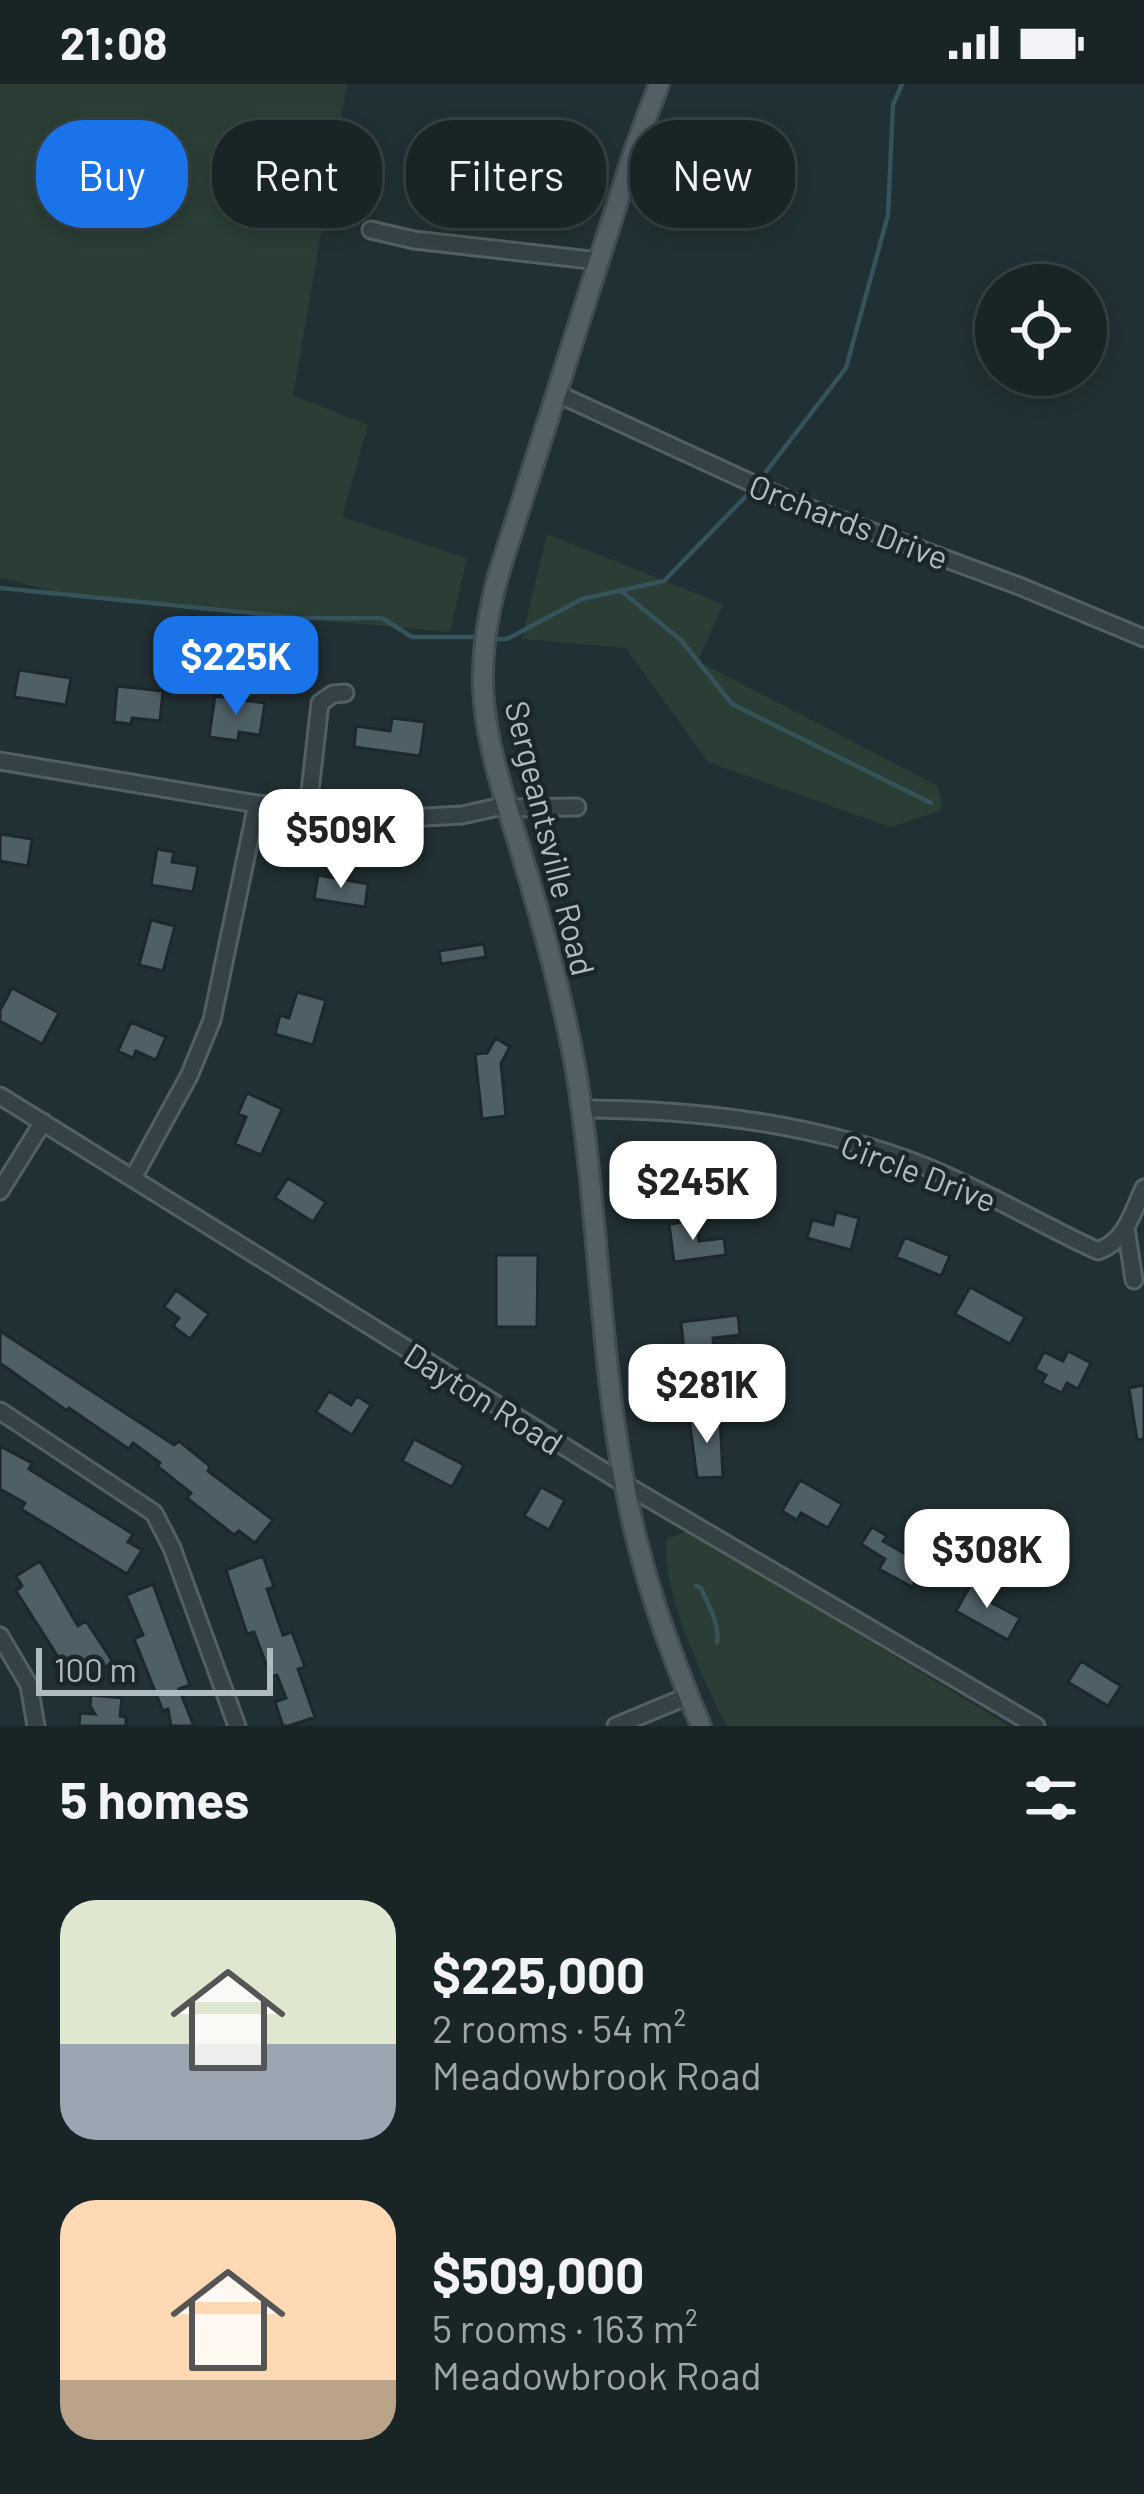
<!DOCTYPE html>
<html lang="en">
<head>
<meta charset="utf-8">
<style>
	:root { --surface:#192427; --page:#222c2f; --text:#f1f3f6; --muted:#9fa4a7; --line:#374144; --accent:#1a73e8 }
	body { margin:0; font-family:Barlow,sans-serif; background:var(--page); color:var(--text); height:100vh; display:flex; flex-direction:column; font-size:45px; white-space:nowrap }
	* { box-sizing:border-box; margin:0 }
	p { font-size:39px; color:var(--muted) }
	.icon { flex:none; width:66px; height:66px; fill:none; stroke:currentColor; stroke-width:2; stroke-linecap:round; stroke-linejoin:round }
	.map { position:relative; height:1642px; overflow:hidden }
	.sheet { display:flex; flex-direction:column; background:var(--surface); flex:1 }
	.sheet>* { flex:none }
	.guide { position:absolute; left:36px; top:36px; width:1074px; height:108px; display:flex; gap:24px }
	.buttons { position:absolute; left:975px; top:180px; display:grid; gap:24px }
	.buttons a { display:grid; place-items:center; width:132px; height:132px; border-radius:50%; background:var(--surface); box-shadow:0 6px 18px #0003,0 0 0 3px var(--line); font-size:60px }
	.scale { position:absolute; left:36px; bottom:30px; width:237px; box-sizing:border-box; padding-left:12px; border:6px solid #aebcc2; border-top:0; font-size:33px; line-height:42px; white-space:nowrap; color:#aebcc2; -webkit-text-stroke:9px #1a2629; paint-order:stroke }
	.price { position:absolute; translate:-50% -102px; padding:0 27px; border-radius:24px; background:#fff; color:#222; font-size:39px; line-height:78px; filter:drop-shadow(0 3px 6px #0008) }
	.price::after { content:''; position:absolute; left:50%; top:72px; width:36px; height:27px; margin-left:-18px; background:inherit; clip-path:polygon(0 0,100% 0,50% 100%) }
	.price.on { background:var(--accent); color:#fff }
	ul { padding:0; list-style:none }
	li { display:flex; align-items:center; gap:36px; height:300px; padding:0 60px }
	li span { display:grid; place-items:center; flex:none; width:336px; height:240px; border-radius:36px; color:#555 }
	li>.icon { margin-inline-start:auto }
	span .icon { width:144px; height:144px; fill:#fffc; stroke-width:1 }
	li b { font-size:51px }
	h2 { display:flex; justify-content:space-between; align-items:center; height:144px; padding:0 60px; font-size:51px }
	.pill { padding:0 42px; border-radius:48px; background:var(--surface); box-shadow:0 6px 18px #0003,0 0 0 3px var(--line); font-size:42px; line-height:108px }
	.pill.on { background:var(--accent); color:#fff }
	.status { display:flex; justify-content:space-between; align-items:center; height:84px; padding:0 60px; background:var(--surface); direction:ltr }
	.status svg { height:33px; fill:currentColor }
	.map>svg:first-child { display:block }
</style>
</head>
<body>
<div class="status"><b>21:08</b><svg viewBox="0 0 49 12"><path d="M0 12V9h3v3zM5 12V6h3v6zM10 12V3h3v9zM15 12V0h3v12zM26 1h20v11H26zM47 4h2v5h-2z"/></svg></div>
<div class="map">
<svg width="1144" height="1642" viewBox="0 0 1144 1642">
	<rect width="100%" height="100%" fill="#213034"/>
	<path fill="#2a3e36" d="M 0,0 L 347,0 L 293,311 L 368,341 L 342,433 L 467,474 L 450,548 L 76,514 L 0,493 Z
		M 547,450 L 723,520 L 698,577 L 938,702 L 942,726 L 890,743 L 708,678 L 626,564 L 522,555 Z
		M 687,1447 L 707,1458 L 1009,1642 L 726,1642 C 706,1599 658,1501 667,1455 Z"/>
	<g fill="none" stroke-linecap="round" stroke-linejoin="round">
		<path stroke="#36525a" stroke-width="4.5" d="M 762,393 L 846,284 L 888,131 L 893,21 L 902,0
			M 0,504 L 301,534 L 382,534 L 412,553 L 473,553
			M 621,507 L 681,556 L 732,620 L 931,719
			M 496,555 L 507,555 L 582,515 L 664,497 L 749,409
			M 696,1502 L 701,1504 C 708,1520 720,1541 717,1558"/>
	</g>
	<path fill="#4e5f65" stroke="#1c282b" stroke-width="3" d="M 19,586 L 71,594 L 66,621 L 14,613 Z
		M 117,602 L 163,607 L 160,637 L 132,634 L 131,640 L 114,638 Z
		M 215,612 L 265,619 L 260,651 L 239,648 L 238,657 L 209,653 Z
		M 392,634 L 425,638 L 420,672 L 354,663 L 356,642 L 390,647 Z
		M 0,750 L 32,755 L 28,782 L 0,777 Z
		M 157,765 L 174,768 L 172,778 L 198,782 L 193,808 L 151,801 Z
		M 318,791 L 368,800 L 365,823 L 314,815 Z
		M 151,836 L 175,842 L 163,887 L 139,881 Z
		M 484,860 L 486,873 L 441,880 L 439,867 Z
		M 12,904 L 59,929 L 42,960 L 0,937 L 0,926 Z
		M 297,908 L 326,916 L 313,961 L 275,950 L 280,931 L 289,934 Z
		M 131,938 L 166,953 L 156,976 L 136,967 L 133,974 L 118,967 Z
		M 496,954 L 510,963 L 501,979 L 506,1032 L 482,1035 L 475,970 L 487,969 Z
		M 247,1009 L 282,1025 L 261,1071 L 235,1060 L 246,1033 L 238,1030 Z
		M 672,1071 L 711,1073 L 711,1081 L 733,1083 L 732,1107 L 670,1099 Z
		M 288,1094 L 326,1118 L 313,1138 L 275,1114 Z
		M 836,1128 L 859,1134 L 851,1166 L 807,1154 L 812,1136 L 833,1141 Z
		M 696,1136 L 699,1157 L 724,1154 L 726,1171 L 674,1178 L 669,1140 Z
		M 905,1153 L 950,1172 L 941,1192 L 896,1173 Z
		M 496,1171 L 538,1171 L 537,1243 L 496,1243 Z
		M 970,1203 L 1025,1233 L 1010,1260 L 955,1230 Z
		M 176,1206 L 209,1230 L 190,1255 L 173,1242 L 179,1234 L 164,1223 Z
		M 738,1231 L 740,1251 L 713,1254 L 716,1283 L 686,1287 L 681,1238 Z
		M 0,1247 L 174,1361 L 179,1357 L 210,1382 L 208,1387 L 273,1436 L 255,1459 L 239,1447 L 234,1451 L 187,1414 L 191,1409 L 157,1382 L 160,1379 L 133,1359 L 129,1365 L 69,1324 L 67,1327 L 0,1279 Z
		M 1068,1267 L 1091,1279 L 1078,1305 L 1067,1299 L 1062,1309 L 1042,1299 L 1046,1291 L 1035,1285 L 1044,1268 L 1063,1277 Z
		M 1144,1301 L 1144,1355 L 1137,1356 L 1129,1304 Z
		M 329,1307 L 351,1321 L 357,1312 L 371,1321 L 352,1351 L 316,1328 Z
		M 720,1332 L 723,1393 L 697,1394 L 689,1334 Z
		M 414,1355 L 464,1381 L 452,1403 L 402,1377 Z
		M 0,1362 L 32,1379 L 29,1385 L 133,1450 L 128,1458 L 142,1466 L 127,1490 L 21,1425 L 25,1419 L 0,1405 Z
		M 800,1396 L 842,1420 L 828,1444 L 801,1429 L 797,1436 L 782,1427 Z
		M 541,1403 L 565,1416 L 549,1446 L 524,1432 Z
		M 872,1443 L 887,1452 L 883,1457 L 925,1481 L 912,1503 L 879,1485 L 885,1475 L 861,1460 Z
		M 263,1472 L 274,1503 L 267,1505 L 283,1551 L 292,1548 L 305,1583 L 298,1585 L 315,1633 L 289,1642 L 283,1642 L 275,1618 L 286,1614 L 277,1591 L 271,1593 L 254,1548 L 247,1550 L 226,1486 Z
		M 40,1477 L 78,1542 L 86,1537 L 113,1578 L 76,1601 L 16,1507 L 22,1502 L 16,1492 Z
		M 975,1493 L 990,1502 L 983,1514 L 1020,1534 L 1008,1556 L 956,1527 Z
		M 153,1500 L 190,1601 L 179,1605 L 194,1642 L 171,1642 L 168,1625 L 163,1627 L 134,1555 L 143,1551 L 126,1511 Z
		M 1081,1577 L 1121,1602 L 1108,1622 L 1068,1598 Z
		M 91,1611 L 122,1614 L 120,1632 L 126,1633 L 126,1642 L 79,1642 L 80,1629 L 95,1630 L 90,1622 Z"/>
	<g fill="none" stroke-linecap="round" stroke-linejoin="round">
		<defs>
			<path id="minor" d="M 371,146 L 414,156 L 599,177
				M 558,310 L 795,419 L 1019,502 L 1144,554
				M 0,677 L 257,720 L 408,734 L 462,731 L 507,721
				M 508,724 L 577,723
				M 308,725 L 320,619 L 333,610 L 345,609
				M 0,1012 L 626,1401 L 1036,1642
				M 581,1025 C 695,1025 817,1040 924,1082 C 984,1106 1039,1140 1098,1167 C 1126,1157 1132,1129 1144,1104
				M 133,1094 L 189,992 L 212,936 L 257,720
				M 0,1107 L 43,1038
				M 1126,1144 L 1134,1196
				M 0,1327 L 154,1429 L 172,1464 L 237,1642
				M 0,1552 L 29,1601 L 36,1642
				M 616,1642 L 688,1612"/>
			<path id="major" d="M 659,0 L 634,67 L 498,492 C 487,534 480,575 484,618 C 489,673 509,726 524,778 C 544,845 562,912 575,981 C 602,1140 598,1305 638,1461 C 654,1524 676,1583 701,1642"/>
		</defs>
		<use href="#minor" stroke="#525f63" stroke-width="21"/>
		<use href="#major" stroke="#414d51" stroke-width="24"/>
		<use href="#minor" stroke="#344145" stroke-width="15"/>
		<use href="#major" stroke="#526065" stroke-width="18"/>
	</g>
	<g text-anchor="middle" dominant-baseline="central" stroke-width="9" stroke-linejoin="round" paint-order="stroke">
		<g font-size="33" fill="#aebcc2" stroke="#1a2629">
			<text transform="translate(849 437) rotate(21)">Orchards Drive</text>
			<text transform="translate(551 754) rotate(76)">Sergeantsville Road</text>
			<text transform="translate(919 1088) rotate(21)">Circle Drive</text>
			<text transform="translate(484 1314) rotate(32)">Dayton Road</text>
		</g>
	</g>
</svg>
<div class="buttons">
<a><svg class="icon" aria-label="locate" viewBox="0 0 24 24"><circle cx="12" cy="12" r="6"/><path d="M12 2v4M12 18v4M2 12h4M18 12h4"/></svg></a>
</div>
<div class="scale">100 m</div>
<b class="price on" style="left:236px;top:634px">$225K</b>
<b class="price" style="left:341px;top:807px">$509K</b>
<b class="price" style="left:693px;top:1159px">$245K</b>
<b class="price" style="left:707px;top:1362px">$281K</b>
<b class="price" style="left:987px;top:1527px">$308K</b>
<div class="guide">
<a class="pill on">Buy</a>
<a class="pill">Rent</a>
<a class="pill">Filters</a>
<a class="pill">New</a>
</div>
</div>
<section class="sheet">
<h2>5 homes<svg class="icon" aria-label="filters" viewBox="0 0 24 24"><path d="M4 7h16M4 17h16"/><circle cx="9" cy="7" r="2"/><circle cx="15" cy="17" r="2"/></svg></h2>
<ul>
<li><span style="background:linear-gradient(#dfe7d0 60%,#9aa5b1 0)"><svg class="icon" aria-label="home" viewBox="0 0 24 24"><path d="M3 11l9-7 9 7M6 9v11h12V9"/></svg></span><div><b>$225,000</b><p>2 rooms · 54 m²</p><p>Meadowbrook Road</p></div></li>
<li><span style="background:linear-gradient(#ffd9b3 75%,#b9a48a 0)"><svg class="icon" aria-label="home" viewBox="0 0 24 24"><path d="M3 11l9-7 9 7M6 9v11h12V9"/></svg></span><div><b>$509,000</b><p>5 rooms · 163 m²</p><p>Meadowbrook Road</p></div></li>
</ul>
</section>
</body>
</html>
